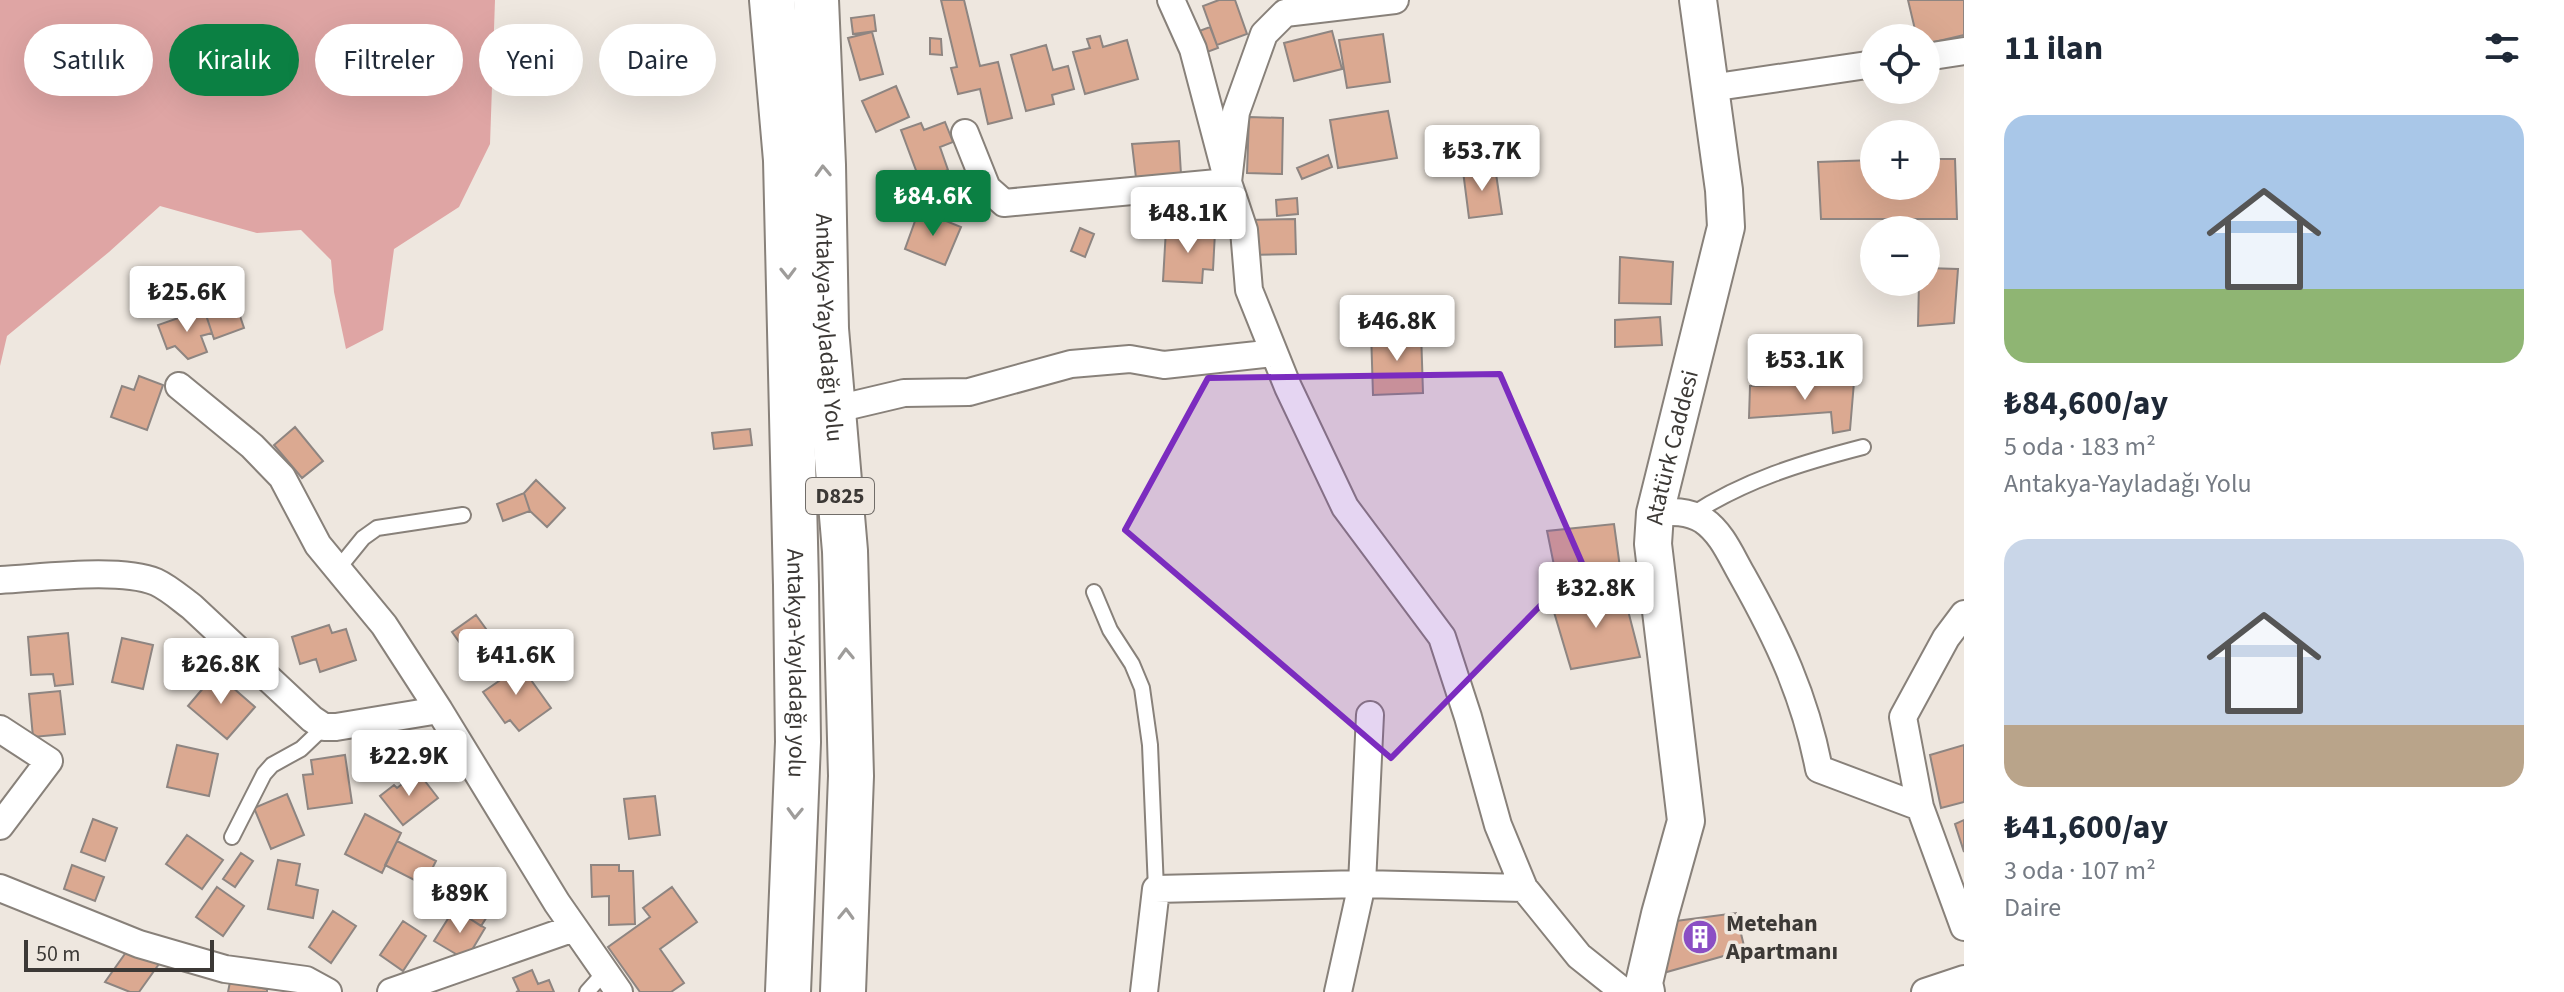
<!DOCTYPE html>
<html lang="tr">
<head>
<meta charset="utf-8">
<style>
	:root { --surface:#fff; --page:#f6f6f7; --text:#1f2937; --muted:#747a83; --accent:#0b8043 }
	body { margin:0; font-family:"Source Sans 3",sans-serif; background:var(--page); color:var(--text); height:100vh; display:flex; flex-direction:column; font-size:30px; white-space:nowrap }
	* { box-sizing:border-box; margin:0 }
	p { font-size:26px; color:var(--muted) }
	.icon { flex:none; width:44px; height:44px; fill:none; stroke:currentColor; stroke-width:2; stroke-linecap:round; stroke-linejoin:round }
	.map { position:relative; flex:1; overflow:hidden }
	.drawer { display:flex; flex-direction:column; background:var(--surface); width:600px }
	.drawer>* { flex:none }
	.banner { position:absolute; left:24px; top:24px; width:760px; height:72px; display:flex; gap:16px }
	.fabs { position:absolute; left:1860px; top:24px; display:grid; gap:16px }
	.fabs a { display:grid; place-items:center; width:80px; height:80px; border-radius:50%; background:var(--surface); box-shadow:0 8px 32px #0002; font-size:40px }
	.scale { position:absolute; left:24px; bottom:20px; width:190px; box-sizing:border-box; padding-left:8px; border:4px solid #3c3936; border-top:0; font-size:22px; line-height:28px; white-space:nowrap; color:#3c3936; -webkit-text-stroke:6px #eee7df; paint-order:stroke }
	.price { position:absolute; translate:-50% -68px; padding:0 18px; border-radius:8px; background:#fff; color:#222; font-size:26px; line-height:52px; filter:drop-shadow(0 2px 4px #0008) }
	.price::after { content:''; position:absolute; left:50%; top:48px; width:24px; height:18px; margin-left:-12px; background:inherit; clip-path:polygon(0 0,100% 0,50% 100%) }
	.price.on { background:var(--accent); color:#fff }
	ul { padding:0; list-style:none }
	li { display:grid; align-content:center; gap:16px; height:424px; padding:0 40px }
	li span { display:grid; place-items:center; height:248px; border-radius:24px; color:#555 }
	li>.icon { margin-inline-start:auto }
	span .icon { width:144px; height:144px; fill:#fffc; stroke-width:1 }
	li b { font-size:34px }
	h2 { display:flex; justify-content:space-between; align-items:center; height:96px; padding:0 40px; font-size:34px }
	.pill { padding:0 28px; border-radius:36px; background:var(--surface); box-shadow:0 8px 32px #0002; font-size:28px; line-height:72px }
	.pill.on { background:var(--accent); color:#fff }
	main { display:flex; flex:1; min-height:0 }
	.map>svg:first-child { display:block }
</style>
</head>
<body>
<main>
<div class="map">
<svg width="1964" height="992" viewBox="0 0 1964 992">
	<rect width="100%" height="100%" fill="#eee7df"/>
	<path fill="#dfa5a4" d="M 0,0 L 495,0 L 490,144 L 459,207 L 394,249 L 383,330 L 346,349 L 334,292 L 331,260 L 301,230 L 257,233 L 160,206 L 109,252 L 7,336 L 0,366 Z"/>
	<path fill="#dba991" stroke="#8e8581" stroke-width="2" d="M 941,0 L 964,0 L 980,66 L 998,62 L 1012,118 L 988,124 L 980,89 L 958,94 L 951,68 L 957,67 Z
		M 1219,0 L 1235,0 L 1247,34 L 1217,45 L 1203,6 Z
		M 1908,0 L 1964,0 L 1964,35 L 1926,44 L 1926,38 L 1917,38 Z
		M 874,15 L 876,31 L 853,34 L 851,18 Z
		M 1210,27 L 1218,48 L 1199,55 L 1191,34 Z
		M 1332,31 L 1342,69 L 1294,81 L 1284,43 Z
		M 872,32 L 883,74 L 860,80 L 848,38 Z
		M 1383,34 L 1390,82 L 1347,88 L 1339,40 Z
		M 1100,36 L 1103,47 L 1127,40 L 1138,79 L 1085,94 L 1073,52 L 1090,48 L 1087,39 Z
		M 930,38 L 941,39 L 942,55 L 930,54 Z
		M 1046,45 L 1053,70 L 1068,66 L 1074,89 L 1052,95 L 1054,104 L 1026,111 L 1011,55 Z
		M 896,86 L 909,117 L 876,132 L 862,101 Z
		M 1388,111 L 1397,158 L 1338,168 L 1330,120 Z
		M 1249,117 L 1283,118 L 1282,174 L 1247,173 Z
		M 945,122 L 953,142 L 940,147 L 948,170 L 920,181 L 901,130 L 921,123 L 924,130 Z
		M 1179,141 L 1181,174 L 1136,178 L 1132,144 Z
		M 1328,155 L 1332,167 L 1302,179 L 1297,168 Z
		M 1926,159 L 1955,159 L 1957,219 L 1821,219 L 1818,162 L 1874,160 L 1874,186 L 1926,186 Z
		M 1495,167 L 1502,214 L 1469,218 L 1463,171 Z
		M 1297,198 L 1298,214 L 1277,216 L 1276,200 Z
		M 919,210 L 961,227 L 945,265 L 905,249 Z
		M 1295,219 L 1296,254 L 1247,255 L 1247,220 Z
		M 1080,228 L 1094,234 L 1085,257 L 1071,251 Z
		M 1166,229 L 1215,232 L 1213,270 L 1203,269 L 1202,283 L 1163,281 Z
		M 1620,257 L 1673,262 L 1671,304 L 1619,303 Z
		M 1926,268 L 1958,269 L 1954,323 L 1918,326 L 1919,282 L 1926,282 Z
		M 234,298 L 244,328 L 214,339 L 204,309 Z
		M 204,309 L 212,333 L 201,336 L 207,352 L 188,359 L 175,346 L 167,349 L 158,325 Z
		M 1660,317 L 1662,345 L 1615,347 L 1615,320 Z
		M 1371,331 L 1421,331 L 1423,393 L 1373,395 Z
		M 139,376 L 163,385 L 147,430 L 111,417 L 122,386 L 134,390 Z
		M 1854,382 L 1850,430 L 1833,433 L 1831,412 L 1749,418 L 1750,386 Z
		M 295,427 L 323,461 L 302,478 L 274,445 Z
		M 750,429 L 752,445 L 714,449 L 712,433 Z
		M 536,480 L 565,508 L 547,527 L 530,511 L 524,493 Z
		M 524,493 L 530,511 L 503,521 L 497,504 Z
		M 1614,524 L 1622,582 L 1559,590 L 1547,531 Z
		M 1623,591 L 1640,657 L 1571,669 L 1551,602 Z
		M 476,615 L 502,651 L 478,668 L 452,632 Z
		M 329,625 L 332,633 L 346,629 L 356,660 L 320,672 L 316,659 L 300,664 L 292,637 Z
		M 68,633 L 73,684 L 55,686 L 53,674 L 31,675 L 28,637 Z
		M 122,638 L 153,645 L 143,689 L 112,682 Z
		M 516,659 L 551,708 L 519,731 L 510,720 L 505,723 L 483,692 L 499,681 L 495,674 Z
		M 216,673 L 255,707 L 227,739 L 188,706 Z
		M 60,691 L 65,734 L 33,737 L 29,694 Z
		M 177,745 L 218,754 L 209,796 L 167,787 Z
		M 1964,745 L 1964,802 L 1941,808 L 1930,755 Z
		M 345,755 L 352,803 L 308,809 L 303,775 L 313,774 L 311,760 Z
		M 418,772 L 438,798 L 403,825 L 380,796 L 394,785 L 397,788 Z
		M 287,794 L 304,835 L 271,849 L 254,808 Z
		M 655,796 L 660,835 L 629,839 L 624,799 Z
		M 365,814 L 401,833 L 382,873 L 345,854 Z
		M 93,819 L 117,828 L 105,861 L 81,852 Z
		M 1964,820 L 1964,852 L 1955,824 Z
		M 187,835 L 223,860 L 202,889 L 166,864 Z
		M 397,841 L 436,861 L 424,885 L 385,865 Z
		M 241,853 L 253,861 L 235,887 L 223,879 Z
		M 278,860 L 300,864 L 296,885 L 318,890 L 313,918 L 268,909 Z
		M 72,865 L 104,877 L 95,901 L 64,889 Z
		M 591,865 L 619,865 L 619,871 L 633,871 L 635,924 L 609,925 L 609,896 L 592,897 Z
		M 472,886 L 497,901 L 481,926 L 457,910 Z
		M 217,887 L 244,906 L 223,936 L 196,917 Z
		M 672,887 L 697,922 L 660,949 L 684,983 L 671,992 L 640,992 L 608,947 L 650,917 L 643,908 Z
		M 454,909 L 485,928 L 466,960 L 434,941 Z
		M 333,911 L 356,926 L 331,963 L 309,947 Z
		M 1736,913 L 1745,950 L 1649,977 L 1661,923 Z
		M 403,921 L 426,936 L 403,971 L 380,955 Z
		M 127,951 L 159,964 L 139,992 L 130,992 L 105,982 Z
		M 532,970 L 538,984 L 549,980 L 554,992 L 516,992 L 519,991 L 513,978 Z
		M 230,982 L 267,989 L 267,992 L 228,992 Z"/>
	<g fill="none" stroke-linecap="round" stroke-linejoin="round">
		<defs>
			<path id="lane" d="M 1691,515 C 1745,480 1801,463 1863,447
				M 337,570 L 363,538 L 377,528 L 463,515
				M 1094,592 L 1110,630 L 1132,664 L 1142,688 L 1150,745 L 1156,889
				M 232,837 L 264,774 L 272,765 L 301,749 L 324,727
				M 587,992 L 604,973"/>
			<path id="street" d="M 1395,0 L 1285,13 L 1264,34 L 1236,112 L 1228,182 L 1244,230 L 1249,290 L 1288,387 L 1345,507 L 1442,637 L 1468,717 L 1498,825 L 1524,888 L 1579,956 L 1624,992
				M 1926,57 L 1964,51
				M 1710,88 L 1874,64
				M 965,133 L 987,188 L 1004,203 L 1228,182 L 1193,49 L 1171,0
				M 179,386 L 252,446 L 282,477 L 318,545 L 384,625 L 439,710
				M 832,410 L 904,393 L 969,392 L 1071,364 L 1130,359 L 1164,365 L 1274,353
				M 1655,513 C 1672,511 1688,511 1703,520 C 1722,533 1731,556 1742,575 C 1778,639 1805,696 1819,769 L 1920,807
				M 0,580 C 41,578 120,567 156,582 C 169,588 180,598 192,607 L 312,719 L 324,727 L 336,727 L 439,710 L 557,903 L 619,992
				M 1964,614 L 1946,638 L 1903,717 L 1920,807 L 1964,927
				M 0,729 L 49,761 L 0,826
				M 0,888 L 139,944 L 225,969 L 306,980 L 328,992
				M 391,992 L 574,928
				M 1144,992 L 1156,889 L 1362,884 L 1524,888
				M 1338,992 L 1362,884 L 1370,715
				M 1925,992 L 1964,979"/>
			<g id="secondary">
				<path id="s1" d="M 1646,992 L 1644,983 L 1660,914 L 1686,821 L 1653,544 L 1655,513 L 1726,227 L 1724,190 L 1698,0"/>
			</g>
			<g id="highway">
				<path id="s2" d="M 772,0 L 786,160 L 796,585 L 798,742 L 788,992"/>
				<path id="s3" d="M 816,0 L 823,165 L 826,329 L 845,551 L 851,776 L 843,992"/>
			</g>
		</defs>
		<use href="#lane" stroke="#88817a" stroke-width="18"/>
		<use href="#street" stroke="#88817a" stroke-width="30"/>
		<use href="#secondary" stroke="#88817a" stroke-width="40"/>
		<use href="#highway" stroke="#88817a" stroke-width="48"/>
		<use href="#lane" stroke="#fff" stroke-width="14"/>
		<use href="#street" stroke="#fff" stroke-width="26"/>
		<use href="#secondary" stroke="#fff" stroke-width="36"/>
		<use href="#highway" stroke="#fff" stroke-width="44"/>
	</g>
	<defs><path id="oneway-chevron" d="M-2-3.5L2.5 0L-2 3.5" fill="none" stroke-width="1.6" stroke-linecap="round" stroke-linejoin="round" transform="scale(2)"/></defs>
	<g stroke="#9e9c9a">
		<use href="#oneway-chevron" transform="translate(823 171) rotate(-92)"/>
		<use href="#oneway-chevron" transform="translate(788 273) rotate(89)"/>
		<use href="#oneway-chevron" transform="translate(846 654) rotate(-92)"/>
		<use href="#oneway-chevron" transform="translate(795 813) rotate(92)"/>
		<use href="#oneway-chevron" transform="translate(846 914) rotate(-88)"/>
	</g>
	<path fill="#7b2cbf" fill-opacity="0.2" stroke="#7b2cbf" stroke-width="6" stroke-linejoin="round" d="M 1500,374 L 1582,563 L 1391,758 L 1125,530 L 1208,378 Z"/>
	<defs>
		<symbol id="building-disc" viewBox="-11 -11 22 22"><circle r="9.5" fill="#8b4ec4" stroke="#eee7df"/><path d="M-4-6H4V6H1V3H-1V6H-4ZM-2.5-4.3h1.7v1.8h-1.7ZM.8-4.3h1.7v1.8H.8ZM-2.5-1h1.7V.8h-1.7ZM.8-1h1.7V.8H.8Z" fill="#fff"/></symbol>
	</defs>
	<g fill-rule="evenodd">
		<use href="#building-disc" x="1680" y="917" width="40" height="40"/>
	</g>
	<g text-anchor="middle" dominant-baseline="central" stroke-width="7" stroke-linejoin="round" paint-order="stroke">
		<rect fill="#eee7df" stroke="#716d69" stroke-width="2" x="806" y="478" width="68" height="36" rx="6"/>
		<g font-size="22" font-weight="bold" fill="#3c3936">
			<text x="840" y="496">D825</text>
		</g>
		<g font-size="24" fill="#3c3936" stroke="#eee7df">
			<text stroke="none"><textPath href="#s3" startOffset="328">Antakya-Yayladağı Yolu</textPath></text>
			<text stroke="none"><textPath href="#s1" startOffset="554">Atatürk Caddesi</textPath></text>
			<text stroke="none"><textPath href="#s2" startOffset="664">Antakya-Yayladağı yolu</textPath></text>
		</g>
		<g font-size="24" font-weight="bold" fill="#3c3936" stroke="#eee7df" text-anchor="start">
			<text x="1726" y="923">Metehan<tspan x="1726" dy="28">Apartmanı</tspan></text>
		</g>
	</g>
</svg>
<div class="fabs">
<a><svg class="icon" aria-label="locate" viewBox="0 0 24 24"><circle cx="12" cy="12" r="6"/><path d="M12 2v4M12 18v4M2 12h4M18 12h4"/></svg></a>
<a>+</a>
<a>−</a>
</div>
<div class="scale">50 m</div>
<b class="price" style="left:1482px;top:193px">₺53.7K</b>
<b class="price on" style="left:933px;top:238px">₺84.6K</b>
<b class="price" style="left:1188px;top:255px">₺48.1K</b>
<b class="price" style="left:187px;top:334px">₺25.6K</b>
<b class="price" style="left:1397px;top:363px">₺46.8K</b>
<b class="price" style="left:1805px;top:402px">₺53.1K</b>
<b class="price" style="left:1596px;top:630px">₺32.8K</b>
<b class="price" style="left:516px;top:697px">₺41.6K</b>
<b class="price" style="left:221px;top:706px">₺26.8K</b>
<b class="price" style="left:409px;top:798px">₺22.9K</b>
<b class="price" style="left:460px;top:935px">₺89K</b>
<div class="banner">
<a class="pill">Satılık</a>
<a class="pill on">Kiralık</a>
<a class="pill">Filtreler</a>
<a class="pill">Yeni</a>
<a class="pill">Daire</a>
</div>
</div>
<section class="drawer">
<h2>11 ilan<svg class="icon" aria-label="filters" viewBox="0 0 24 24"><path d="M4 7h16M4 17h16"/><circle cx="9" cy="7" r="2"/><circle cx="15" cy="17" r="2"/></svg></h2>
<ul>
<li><span style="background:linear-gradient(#a9c7e8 70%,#8fb573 0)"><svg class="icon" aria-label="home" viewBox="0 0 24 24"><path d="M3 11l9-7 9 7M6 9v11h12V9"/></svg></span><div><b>₺84,600/ay</b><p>5 oda · 183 m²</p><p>Antakya-Yayladağı Yolu</p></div></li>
<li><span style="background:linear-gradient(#c9d6e8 75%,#b9a48a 0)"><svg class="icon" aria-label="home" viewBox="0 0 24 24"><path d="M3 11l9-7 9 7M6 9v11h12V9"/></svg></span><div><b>₺41,600/ay</b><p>3 oda · 107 m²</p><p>Daire</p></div></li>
</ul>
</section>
</main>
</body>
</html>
